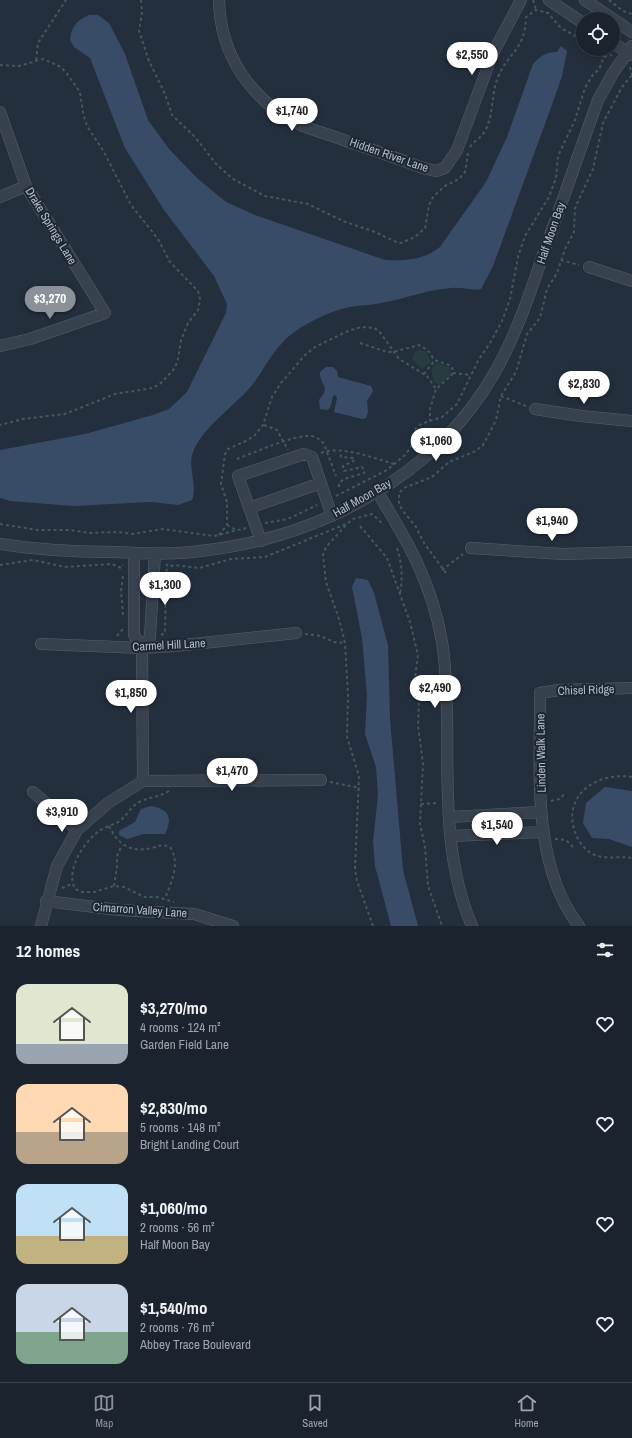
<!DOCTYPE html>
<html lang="en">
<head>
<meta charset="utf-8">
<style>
	:root { --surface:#1b232e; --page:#242b36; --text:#f1f3f6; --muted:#a0a4aa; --line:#39404a; --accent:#8c9099 }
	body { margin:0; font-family:"Archivo Narrow",sans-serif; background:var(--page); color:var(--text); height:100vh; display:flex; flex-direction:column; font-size:15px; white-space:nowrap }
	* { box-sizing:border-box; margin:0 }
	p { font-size:13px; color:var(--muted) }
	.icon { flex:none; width:22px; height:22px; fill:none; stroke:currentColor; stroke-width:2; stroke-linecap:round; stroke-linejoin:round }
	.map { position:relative; height:926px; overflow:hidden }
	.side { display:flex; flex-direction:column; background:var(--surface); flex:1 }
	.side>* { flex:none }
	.fabs { position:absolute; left:576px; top:12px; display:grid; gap:8px }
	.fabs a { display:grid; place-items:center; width:44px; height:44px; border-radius:50%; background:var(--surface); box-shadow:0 2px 10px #0003,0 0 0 1px var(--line); font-size:20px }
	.price { position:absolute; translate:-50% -34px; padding:0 9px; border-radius:14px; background:#fff; color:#222; font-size:13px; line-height:26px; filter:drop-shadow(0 1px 2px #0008) }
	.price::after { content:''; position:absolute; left:50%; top:24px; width:12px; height:9px; margin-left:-6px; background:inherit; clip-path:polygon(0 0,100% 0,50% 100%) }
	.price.current { background:var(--accent); color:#fff }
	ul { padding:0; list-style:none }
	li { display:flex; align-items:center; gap:12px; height:100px; padding:0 16px }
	li span { display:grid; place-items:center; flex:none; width:112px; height:80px; border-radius:12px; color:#555 }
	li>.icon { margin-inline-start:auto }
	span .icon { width:48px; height:48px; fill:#fffc; stroke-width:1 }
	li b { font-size:17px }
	h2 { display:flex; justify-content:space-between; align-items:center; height:48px; padding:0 16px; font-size:17px }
	.dock { display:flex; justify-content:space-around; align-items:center; height:56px; border-top:1px solid var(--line); background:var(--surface); font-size:11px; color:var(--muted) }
	.dock a { display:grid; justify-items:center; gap:2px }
	.dock .current { color:var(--accent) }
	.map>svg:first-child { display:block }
</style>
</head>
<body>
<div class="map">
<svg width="632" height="926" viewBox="0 0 632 926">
	<rect width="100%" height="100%" fill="#242f3e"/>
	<path fill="#263c3f" d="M 420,350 L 426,351 L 431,362 L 422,369 L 412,359 C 413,354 414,351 420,350 Z
		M 438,363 L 449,367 L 451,375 L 439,385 L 434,382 L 431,369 Z"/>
	<path fill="#394c67" d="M 89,15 L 98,15 L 109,23 L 125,54 L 148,120 L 169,149 L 198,179 L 226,202 L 255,215 L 385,260 C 405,261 424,260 440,247 L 486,182 L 507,137 L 533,64 C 540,56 546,52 557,52 L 561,46 L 567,51 L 562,76 L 553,102 L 493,266 L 481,289 C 471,291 462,287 452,288 C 429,289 408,298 386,302 C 374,305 362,305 350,307 C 331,310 296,327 283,342 C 269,356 261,376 247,391 C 231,408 201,430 193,452 C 187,467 198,485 192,500 L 178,505 L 151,502 L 73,506 L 10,501 L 0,498 L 0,450 L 85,434 L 153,415 L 169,409 L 187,392 L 226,313 L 227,304 L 214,276 L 164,210 L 125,148 L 90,58 L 74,47 L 70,40 C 71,27 77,20 89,15 Z
		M 326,367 L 333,367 L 337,371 L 338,377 L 371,386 L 373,391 L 367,401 L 368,412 L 366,418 L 362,419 L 334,412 L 337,398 L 335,395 L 333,396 L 330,408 L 327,410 L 320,409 L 319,400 C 332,386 319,385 320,372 Z
		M 356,578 L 368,580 L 374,593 L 388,645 L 390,719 L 403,870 L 418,926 L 391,926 L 375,866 L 373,841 L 378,795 L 376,767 L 365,734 L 367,695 L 362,638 L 352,587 Z
		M 605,787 L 632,791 L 632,847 L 609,839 L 592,838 L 583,823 L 586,803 Z
		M 151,806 C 169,809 173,818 165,834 L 144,834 L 127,839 L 119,835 L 119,831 L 135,822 L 141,809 Z"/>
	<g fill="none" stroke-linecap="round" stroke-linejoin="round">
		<defs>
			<path id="minor" d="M 219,0 C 220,56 252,102 303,126 C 318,132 334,136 349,142 C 374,150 399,159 423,168 L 436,171 L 445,168 L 457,150 L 493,53 L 521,0
				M 549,0 L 583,23
				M 585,0 L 613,19
				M 613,19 L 632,32
				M 613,43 L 632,55
				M 0,112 L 26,186 L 105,313 L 30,339 L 0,346
				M 0,197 L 26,186
				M 589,267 L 632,281
				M 535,409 L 581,416 L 632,421
				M 378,493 C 408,542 432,583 442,642 C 446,664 446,688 447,711 C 448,782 443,859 472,926
				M 249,508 L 321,483
				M 261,541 L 238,476 L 304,454 L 312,457 L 332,516
				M 0,544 C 38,550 76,552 115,552 C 143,553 172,555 200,551 C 318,538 435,478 495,372 C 517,333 531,291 545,249 C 563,200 580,150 598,100 L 613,73 L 632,46
				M 471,548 L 563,554 L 632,552
				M 134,553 L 134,635 L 142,648 L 143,781
				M 41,644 L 142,648 L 175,646 L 296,633
				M 142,648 L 150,637 L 155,553
				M 143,781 L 321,780
				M 33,792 L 77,830
				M 450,817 L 541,812
				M 451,836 L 543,832
				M 46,901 L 119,910 L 194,914 L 233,926
				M 41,926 L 57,866 L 77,830 L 108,803 L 143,781
				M 579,926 C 530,862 541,769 540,693 L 559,690 L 632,688"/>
		</defs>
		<use href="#minor" stroke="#565f6c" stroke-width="12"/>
		<path stroke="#44595c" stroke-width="2" stroke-dasharray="3 3" stroke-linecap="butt" d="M 141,0 L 142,13 L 139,31 L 149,61 L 165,94 L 172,115 L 195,137 L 217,165 L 233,179 L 265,196 L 308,204 L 343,221 L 375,232 L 396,242 L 401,243 L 415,237 L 425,228 L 429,205 L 433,197 L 445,186 L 459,179 L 465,172 L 468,153
			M 533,0 L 536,10
			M 609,0 L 623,11 L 632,14
			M 604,57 L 612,55
			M 36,60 L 38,43 L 66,0
			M 0,65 L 19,66 L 43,59 L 61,67 L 68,75 L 80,92 L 83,113 L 87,126 L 104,152 L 131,205 L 158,239 L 170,262 L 198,291 L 200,299 L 198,310 L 188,323 L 181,340 L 178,359 L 175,368 L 160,384 L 153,388 L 115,394 L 65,414 L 23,419 L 0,425
			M 630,67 L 632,75
			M 470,147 C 474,141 481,138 485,131 C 494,115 491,94 498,77 C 509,51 525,51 526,17 L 536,10 L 548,13 L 561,28 L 583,40
			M 561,260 L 579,265
			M 360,343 L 387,352 L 393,352 L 419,345 C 422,347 427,349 429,352 C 431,354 432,358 435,360 C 441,364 458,363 451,376 L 436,389 L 430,409 L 430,421
			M 453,373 L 471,375
			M 424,374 L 435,360
			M 501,396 L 526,406
			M 264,425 L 277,430 L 288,450
			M 321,453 C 341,445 373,458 394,464
			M 237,459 C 253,453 296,434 311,436 C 317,437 321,440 324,444 L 336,476
			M 339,487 L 339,483 L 344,479 L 364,473 L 365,471 L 362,467 L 344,471 L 343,466 L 355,460 L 353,458 L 341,457 L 340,450
			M 336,496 L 387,470 L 405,455 L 411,447 L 416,428 L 421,424 L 442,417 L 457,404 L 479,359 L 490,343 L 502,321 L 510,299 L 518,257 L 525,236 L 549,197 L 556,178 L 558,156 L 575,120 L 585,88 L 592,76 L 599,69 L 604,57 L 599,49
			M 265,523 L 288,519 L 317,505
			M 0,524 L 38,530 L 70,530 L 90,533 L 118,532 L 133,534 L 163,529 L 214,536 L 246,528
			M 227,525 L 236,530
			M 360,526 L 387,558 L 410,622 L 416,647 L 418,655 L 415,677 L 419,700 L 418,726 L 423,763 L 420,824 L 425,847 L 428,886 L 442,926
			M 219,535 L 227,525 L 227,502 L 221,484 L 225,454 L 228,449 L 248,440 L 255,435 L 263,425 L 272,397 L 281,383 L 305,355 L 315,347 L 348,331 L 361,327 L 374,328 L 379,331 L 399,359 L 427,376 L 436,389
			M 397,548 C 402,563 403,579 400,594
			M 166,564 L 169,567 L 174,565 L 199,568 L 231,559 L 265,557 L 346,524
			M 0,565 L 33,560 L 65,567 L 112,564 L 121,568 L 123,565
			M 442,570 L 463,554
			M 446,573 L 424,543 L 416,527 L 403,511 L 399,504 L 399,493 L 404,488 L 432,477 L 449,462 L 476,451 L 483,445 L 489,434 L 496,420 L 501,396 L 516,372 L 527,334 L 540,318 L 547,289 L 557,273 L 565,249 L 574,232 L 575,208 L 593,169 L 603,123 L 622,87 L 632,75
			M 123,615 L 121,590 L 123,576
			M 305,634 L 321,636 L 334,642 L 345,643
			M 161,635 L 165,633 L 166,571 L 169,567
			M 117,636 L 123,629
			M 632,777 C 609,773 579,783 573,809 C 569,826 580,852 598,856 C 609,859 621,856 632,858
			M 330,782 L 360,788
			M 169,791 C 159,797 151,797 141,801 C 132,805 128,814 121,820 C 115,825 106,826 99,831 C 84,842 65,870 75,889 L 82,892 L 94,892 L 114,886 L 124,887 L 144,897 L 157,897 L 174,902
			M 551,801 L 560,799 L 565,793
			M 421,804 L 439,803
			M 109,826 C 118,845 131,853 152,848 C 159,846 163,844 170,847 C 181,864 171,882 165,899
			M 555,839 L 566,840 L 575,849
			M 114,886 L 117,866 L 117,856 L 122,845
			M 62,888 L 72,884
			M 373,926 L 357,881 L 355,869 L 359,776 L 347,737 L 348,695 L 345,643 L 339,619 L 326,582 L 323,555 L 326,547 L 347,524 L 353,519 L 372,514 L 384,525"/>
		<use href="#minor" stroke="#38414e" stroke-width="11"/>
	</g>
	<g text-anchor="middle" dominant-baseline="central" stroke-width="4" stroke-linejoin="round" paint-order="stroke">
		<g font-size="12" fill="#b4bcc9" stroke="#1d2633">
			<text transform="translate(389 155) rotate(19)">Hidden River Lane</text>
			<text transform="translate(51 226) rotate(59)">Drake Springs Lane</text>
			<text transform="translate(551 233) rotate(-71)">Half Moon Bay</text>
			<text transform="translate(362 498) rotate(-30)">Half Moon Bay</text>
			<text transform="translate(169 645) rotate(-3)">Carmel Hill Lane</text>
			<text transform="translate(586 690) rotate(-2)">Chisel Ridge</text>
			<text transform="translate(541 753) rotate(-91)">Linden Walk Lane</text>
			<text transform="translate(140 910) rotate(4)">Cimarron Valley Lane</text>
		</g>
	</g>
</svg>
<div class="fabs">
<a><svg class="icon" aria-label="locate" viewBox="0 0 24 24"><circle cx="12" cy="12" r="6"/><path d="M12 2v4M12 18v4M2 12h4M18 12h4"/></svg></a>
</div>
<b class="price" style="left:472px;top:76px">$2,550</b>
<b class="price" style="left:292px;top:132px">$1,740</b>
<b class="price current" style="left:50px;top:320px">$3,270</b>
<b class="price" style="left:584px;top:405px">$2,830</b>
<b class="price" style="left:436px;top:462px">$1,060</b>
<b class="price" style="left:552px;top:542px">$1,940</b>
<b class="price" style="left:165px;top:606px">$1,300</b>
<b class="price" style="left:435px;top:709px">$2,490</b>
<b class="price" style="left:131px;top:714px">$1,850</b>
<b class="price" style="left:232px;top:792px">$1,470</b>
<b class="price" style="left:62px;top:833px">$3,910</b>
<b class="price" style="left:497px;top:846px">$1,540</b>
</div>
<section class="side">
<h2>12 homes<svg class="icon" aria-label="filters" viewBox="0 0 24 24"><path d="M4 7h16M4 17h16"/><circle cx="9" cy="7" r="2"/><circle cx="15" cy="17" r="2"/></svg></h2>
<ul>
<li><span style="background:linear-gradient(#dfe7d0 75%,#9aa5b1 0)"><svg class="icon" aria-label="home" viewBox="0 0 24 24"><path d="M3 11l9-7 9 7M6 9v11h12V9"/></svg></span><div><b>$3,270/mo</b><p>4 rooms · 124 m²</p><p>Garden Field Lane</p></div><svg class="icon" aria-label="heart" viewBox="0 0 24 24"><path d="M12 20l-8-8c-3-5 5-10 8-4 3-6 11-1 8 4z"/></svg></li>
<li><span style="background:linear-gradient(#ffd9b3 60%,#b9a48a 0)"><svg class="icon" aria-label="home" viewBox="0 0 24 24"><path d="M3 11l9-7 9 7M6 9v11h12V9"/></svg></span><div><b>$2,830/mo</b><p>5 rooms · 148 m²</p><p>Bright Landing Court</p></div><svg class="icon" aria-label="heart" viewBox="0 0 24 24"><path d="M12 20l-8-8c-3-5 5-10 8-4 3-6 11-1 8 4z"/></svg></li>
<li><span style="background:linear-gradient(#bfe0f5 65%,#c2b280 0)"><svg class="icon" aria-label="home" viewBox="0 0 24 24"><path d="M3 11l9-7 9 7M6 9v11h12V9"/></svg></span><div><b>$1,060/mo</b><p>2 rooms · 56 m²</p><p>Half Moon Bay</p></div><svg class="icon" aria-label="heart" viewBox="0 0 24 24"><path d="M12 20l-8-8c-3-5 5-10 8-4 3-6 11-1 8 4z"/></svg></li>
<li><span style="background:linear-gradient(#c9d6e8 60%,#7fa58c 0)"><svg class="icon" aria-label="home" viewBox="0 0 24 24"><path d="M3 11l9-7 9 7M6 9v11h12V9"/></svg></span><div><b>$1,540/mo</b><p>2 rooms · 76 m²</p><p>Abbey Trace Boulevard</p></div><svg class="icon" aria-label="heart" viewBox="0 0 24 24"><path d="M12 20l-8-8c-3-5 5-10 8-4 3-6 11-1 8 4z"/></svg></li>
</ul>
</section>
<nav class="dock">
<a class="current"><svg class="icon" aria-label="map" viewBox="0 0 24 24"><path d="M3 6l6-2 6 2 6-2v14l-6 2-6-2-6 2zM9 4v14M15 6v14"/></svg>Map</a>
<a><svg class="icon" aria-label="saved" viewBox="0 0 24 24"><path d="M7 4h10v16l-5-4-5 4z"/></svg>Saved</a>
<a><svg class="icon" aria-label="home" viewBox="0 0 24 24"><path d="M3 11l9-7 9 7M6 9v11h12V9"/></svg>Home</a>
</nav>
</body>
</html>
